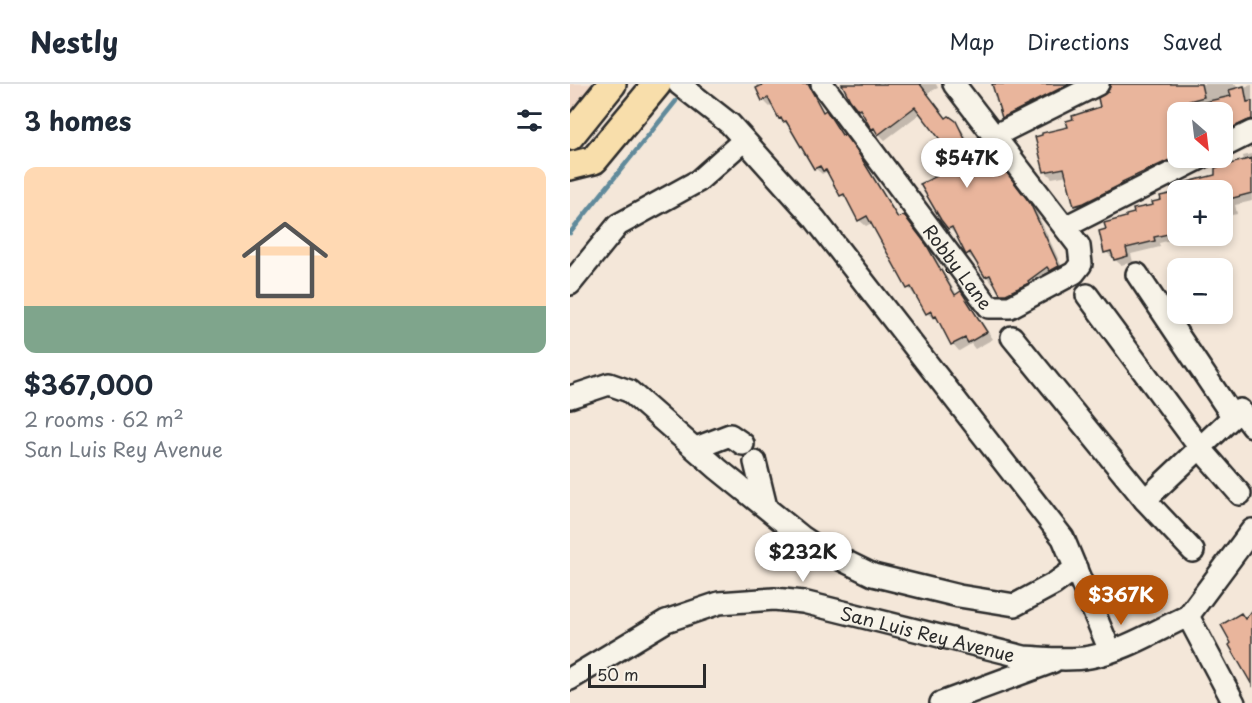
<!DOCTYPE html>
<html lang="en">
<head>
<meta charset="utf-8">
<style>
	:root { --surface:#fff; --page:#f2f2f3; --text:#1f2937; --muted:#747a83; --line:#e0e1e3; --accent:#b45309 }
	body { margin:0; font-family:"Playpen Sans",sans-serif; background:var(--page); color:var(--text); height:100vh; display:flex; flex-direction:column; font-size:22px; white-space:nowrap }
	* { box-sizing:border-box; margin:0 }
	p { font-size:20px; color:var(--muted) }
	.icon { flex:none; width:33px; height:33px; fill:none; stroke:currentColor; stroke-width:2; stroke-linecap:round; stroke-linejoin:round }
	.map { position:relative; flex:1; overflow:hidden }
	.details { display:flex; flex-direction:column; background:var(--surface); width:570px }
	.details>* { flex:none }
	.needle { width:39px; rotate:152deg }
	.buttons { position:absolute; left:597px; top:18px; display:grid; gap:12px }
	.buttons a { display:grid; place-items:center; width:66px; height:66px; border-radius:12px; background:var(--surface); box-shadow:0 3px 9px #0003; font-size:30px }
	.scale { position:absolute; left:18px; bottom:15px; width:118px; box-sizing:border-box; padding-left:6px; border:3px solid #2b2b2b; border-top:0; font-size:16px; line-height:21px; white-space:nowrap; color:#2b2b2b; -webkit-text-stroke:4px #f7f3e8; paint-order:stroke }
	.price { position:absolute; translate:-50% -51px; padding:0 14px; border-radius:21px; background:#fff; color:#222; font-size:20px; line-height:39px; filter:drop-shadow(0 2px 3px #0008) }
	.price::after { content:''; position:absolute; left:50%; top:36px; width:18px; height:14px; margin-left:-9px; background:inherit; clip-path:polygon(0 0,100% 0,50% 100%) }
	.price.active { background:var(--accent); color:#fff }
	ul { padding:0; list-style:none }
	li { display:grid; align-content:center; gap:12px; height:318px; padding:0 24px }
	li span { display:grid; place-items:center; height:186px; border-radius:12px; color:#555 }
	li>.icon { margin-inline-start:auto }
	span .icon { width:108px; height:108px; fill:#fffc; stroke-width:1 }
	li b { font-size:26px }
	h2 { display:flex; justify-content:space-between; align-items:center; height:72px; padding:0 24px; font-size:26px }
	header { display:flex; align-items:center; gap:36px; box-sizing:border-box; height:84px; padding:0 30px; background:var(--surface); border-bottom:2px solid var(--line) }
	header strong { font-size:28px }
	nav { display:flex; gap:33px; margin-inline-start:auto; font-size:21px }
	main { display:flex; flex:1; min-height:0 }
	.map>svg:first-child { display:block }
</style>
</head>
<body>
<header>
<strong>Nestly</strong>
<nav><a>Map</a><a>Directions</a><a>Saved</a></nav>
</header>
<main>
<section class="details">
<h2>3 homes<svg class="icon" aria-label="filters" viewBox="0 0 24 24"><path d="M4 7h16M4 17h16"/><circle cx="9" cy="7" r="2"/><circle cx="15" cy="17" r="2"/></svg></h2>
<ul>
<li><span style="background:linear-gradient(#ffd9b3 75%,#7fa58c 0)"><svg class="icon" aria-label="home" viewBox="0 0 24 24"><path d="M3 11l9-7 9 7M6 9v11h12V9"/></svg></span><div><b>$367,000</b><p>2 rooms · 62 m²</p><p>San Luis Rey Avenue</p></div></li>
</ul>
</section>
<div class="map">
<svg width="682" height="619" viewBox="0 0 682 619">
	<rect width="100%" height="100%" fill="#f4e7d9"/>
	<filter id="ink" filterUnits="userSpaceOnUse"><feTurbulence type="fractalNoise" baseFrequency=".0167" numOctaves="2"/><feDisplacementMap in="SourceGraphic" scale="12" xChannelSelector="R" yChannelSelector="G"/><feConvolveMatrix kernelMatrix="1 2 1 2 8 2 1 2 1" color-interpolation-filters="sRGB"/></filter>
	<g filter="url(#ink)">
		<path fill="#f1d8c7" d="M 0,0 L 28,0 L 0,34 Z"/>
		<path fill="#0003" d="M 186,0 L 236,0 L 255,29 L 262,35 L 293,76 L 329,135 L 334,133 L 340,139 L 362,168 L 387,211 L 391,209 L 397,216 L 423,255 L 405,265 L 401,260 L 389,267 L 383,260 L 370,237 L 367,234 L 364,235 L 357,229 L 339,204 L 302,139 L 296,142 L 289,136 L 279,116 L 271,111 L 261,93 L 256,88 L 252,90 L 245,84 L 221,44 L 210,34 L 203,21 L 200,23 L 194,17 Z
			M 270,0 L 366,0 L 368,4 L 357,9 L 377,35 L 379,34 L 392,46 L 400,61 L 409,55 L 415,62 L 432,87 L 440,94 L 466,127 L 495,189 L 438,216 L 432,209 L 425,197 L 422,199 L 416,192 L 406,175 L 404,176 L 397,170 L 387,150 L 385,150 L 379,144 L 371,91 L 374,58 L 351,29 L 315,56 L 303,44 L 296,31 Z
			M 424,0 L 518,0 L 440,39 L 434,33 Z
			M 581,0 L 666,0 L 667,4 L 682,1 L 682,44 L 652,59 L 652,28 L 608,28 L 608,74 L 623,74 L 512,128 L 505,121 L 498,91 L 482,94 L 475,87 L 500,44 L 524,28 Z
			M 682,70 L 682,117 L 665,121 L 667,130 L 652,133 L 652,106 L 612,106 L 611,102 L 646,92 L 674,77 L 673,72 Z
			M 608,110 L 608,152 L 617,152 L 589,159 L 590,163 L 561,170 L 563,178 L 551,181 L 536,168 L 558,135 L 593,117 L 592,113 Z"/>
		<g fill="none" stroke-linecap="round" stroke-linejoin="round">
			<path stroke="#618a9b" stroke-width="4.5" d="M 0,149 L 106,17"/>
		</g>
		<path fill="#e9b59c" stroke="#2b2b2b" stroke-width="1.5" d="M 194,0 L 238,0 L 253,28 L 256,26 L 272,51 L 274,50 L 287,67 L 328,134 L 334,131 L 356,160 L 385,211 L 391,207 L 417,248 L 398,259 L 395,254 L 381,261 L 366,232 L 364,233 L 361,227 L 356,230 L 341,203 L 337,205 L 297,132 L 288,137 L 274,110 L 270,112 L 256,86 L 253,87 L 250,82 L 244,85 L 216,37 L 213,38 L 211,34 L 209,35 L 198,14 L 192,17 L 186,4 Z
			M 272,0 L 350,0 L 376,34 L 379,32 L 386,37 L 398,61 L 409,53 L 431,86 L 434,85 L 460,119 L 489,182 L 480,187 L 477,183 L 458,197 L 459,199 L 436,210 L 430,210 L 420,191 L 415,193 L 400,168 L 396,171 L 382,143 L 378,145 L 371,136 L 350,100 L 369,91 L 354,72 L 372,58 L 345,23 L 308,51 L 304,44 L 302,45 L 300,43 L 290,25 L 288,26 L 280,16 Z
			M 422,0 L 499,0 L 432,34 Z
			M 541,0 L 631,0 L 634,13 L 608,20 L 608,72 L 552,98 L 552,100 L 514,119 L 504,122 L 494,84 L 474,88 L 465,53 L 472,51 L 472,49 L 498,43 L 496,37 L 503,35 L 502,32 L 530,23 L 528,14 L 538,7 Z
			M 674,2 L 677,18 L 682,17 L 682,35 L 659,45 L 652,47 L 652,28 L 612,28 L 612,23 L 661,12 L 659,6 Z
			M 682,74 L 682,109 L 652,117 L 652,106 L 604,106 L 605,101 L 645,91 L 645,84 Z
			M 604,109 L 608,123 L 608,148 L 584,153 L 585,157 L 556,164 L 558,172 L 544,176 L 541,167 L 534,169 L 529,147 L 536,145 L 534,139 L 556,133 L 556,131 L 564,129 L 563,125 L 583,121 L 582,118 L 591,116 L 590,112 Z
			M 682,527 L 682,601 L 659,561 L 661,559 L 651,541 L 671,529 L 675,535 Z"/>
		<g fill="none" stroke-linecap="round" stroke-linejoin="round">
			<defs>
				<g id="minor">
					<path d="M 109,0 L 160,40 L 245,135 L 493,454 L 540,567"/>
					<path id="s1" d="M 252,0 L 419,223 L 440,223 L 504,189 L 511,180 L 509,162 L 384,0"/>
					<path d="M 424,52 L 528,0"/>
					<path d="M 652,63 L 682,48"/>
					<path d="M 495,143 L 631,74"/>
					<path d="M 567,190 L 663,333"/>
					<path d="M 0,200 L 48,141 L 128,97 L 174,56"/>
					<path d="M 517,211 L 630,364 L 670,410"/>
					<path d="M 442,253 L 575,416 L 670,326 L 682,342"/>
					<path d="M 0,313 L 39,300 L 59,307 L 148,385 L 232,453 L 250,465 L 303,491 L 389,512 L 445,521 L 484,500 L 506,484"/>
					<path d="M 126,364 L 160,351 L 173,360"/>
					<path d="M 185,378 L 196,423"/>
					<path d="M 575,416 L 623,467"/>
					<path d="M 618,532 L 682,446"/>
					<path d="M 618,532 L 664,619"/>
					<path id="s2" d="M 0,595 L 96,537 L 149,519 L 204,515 L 233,518 L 454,573 C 476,574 498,577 520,573 C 554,567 587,546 618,532"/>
					<path d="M 371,619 L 482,578"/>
				</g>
				<path id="major" d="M 0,52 L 42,0
					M 0,82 L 24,76 L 87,0"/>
			</defs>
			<use href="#minor" stroke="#2b2b2b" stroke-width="26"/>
			<use href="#major" stroke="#2b2b2b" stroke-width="32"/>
			<use href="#minor" stroke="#f7f3e8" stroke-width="21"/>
			<use href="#major" stroke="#f8deab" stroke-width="27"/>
		</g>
	</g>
	<g text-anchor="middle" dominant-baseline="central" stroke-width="5" stroke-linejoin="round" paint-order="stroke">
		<g font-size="18" fill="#2b2b2b" stroke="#f7f3e8">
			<text stroke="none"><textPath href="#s1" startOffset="228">Robby Lane</textPath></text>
			<text stroke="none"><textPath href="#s2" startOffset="381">San Luis Rey Avenue</textPath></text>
		</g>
	</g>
</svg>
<div class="buttons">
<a><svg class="needle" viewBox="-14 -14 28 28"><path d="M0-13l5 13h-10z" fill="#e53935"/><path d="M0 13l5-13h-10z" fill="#747a83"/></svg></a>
<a>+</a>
<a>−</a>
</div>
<div class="scale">50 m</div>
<b class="price" style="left:397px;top:105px">$547K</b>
<b class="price" style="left:233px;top:499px">$232K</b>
<b class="price active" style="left:551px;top:542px">$367K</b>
</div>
</main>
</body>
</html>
